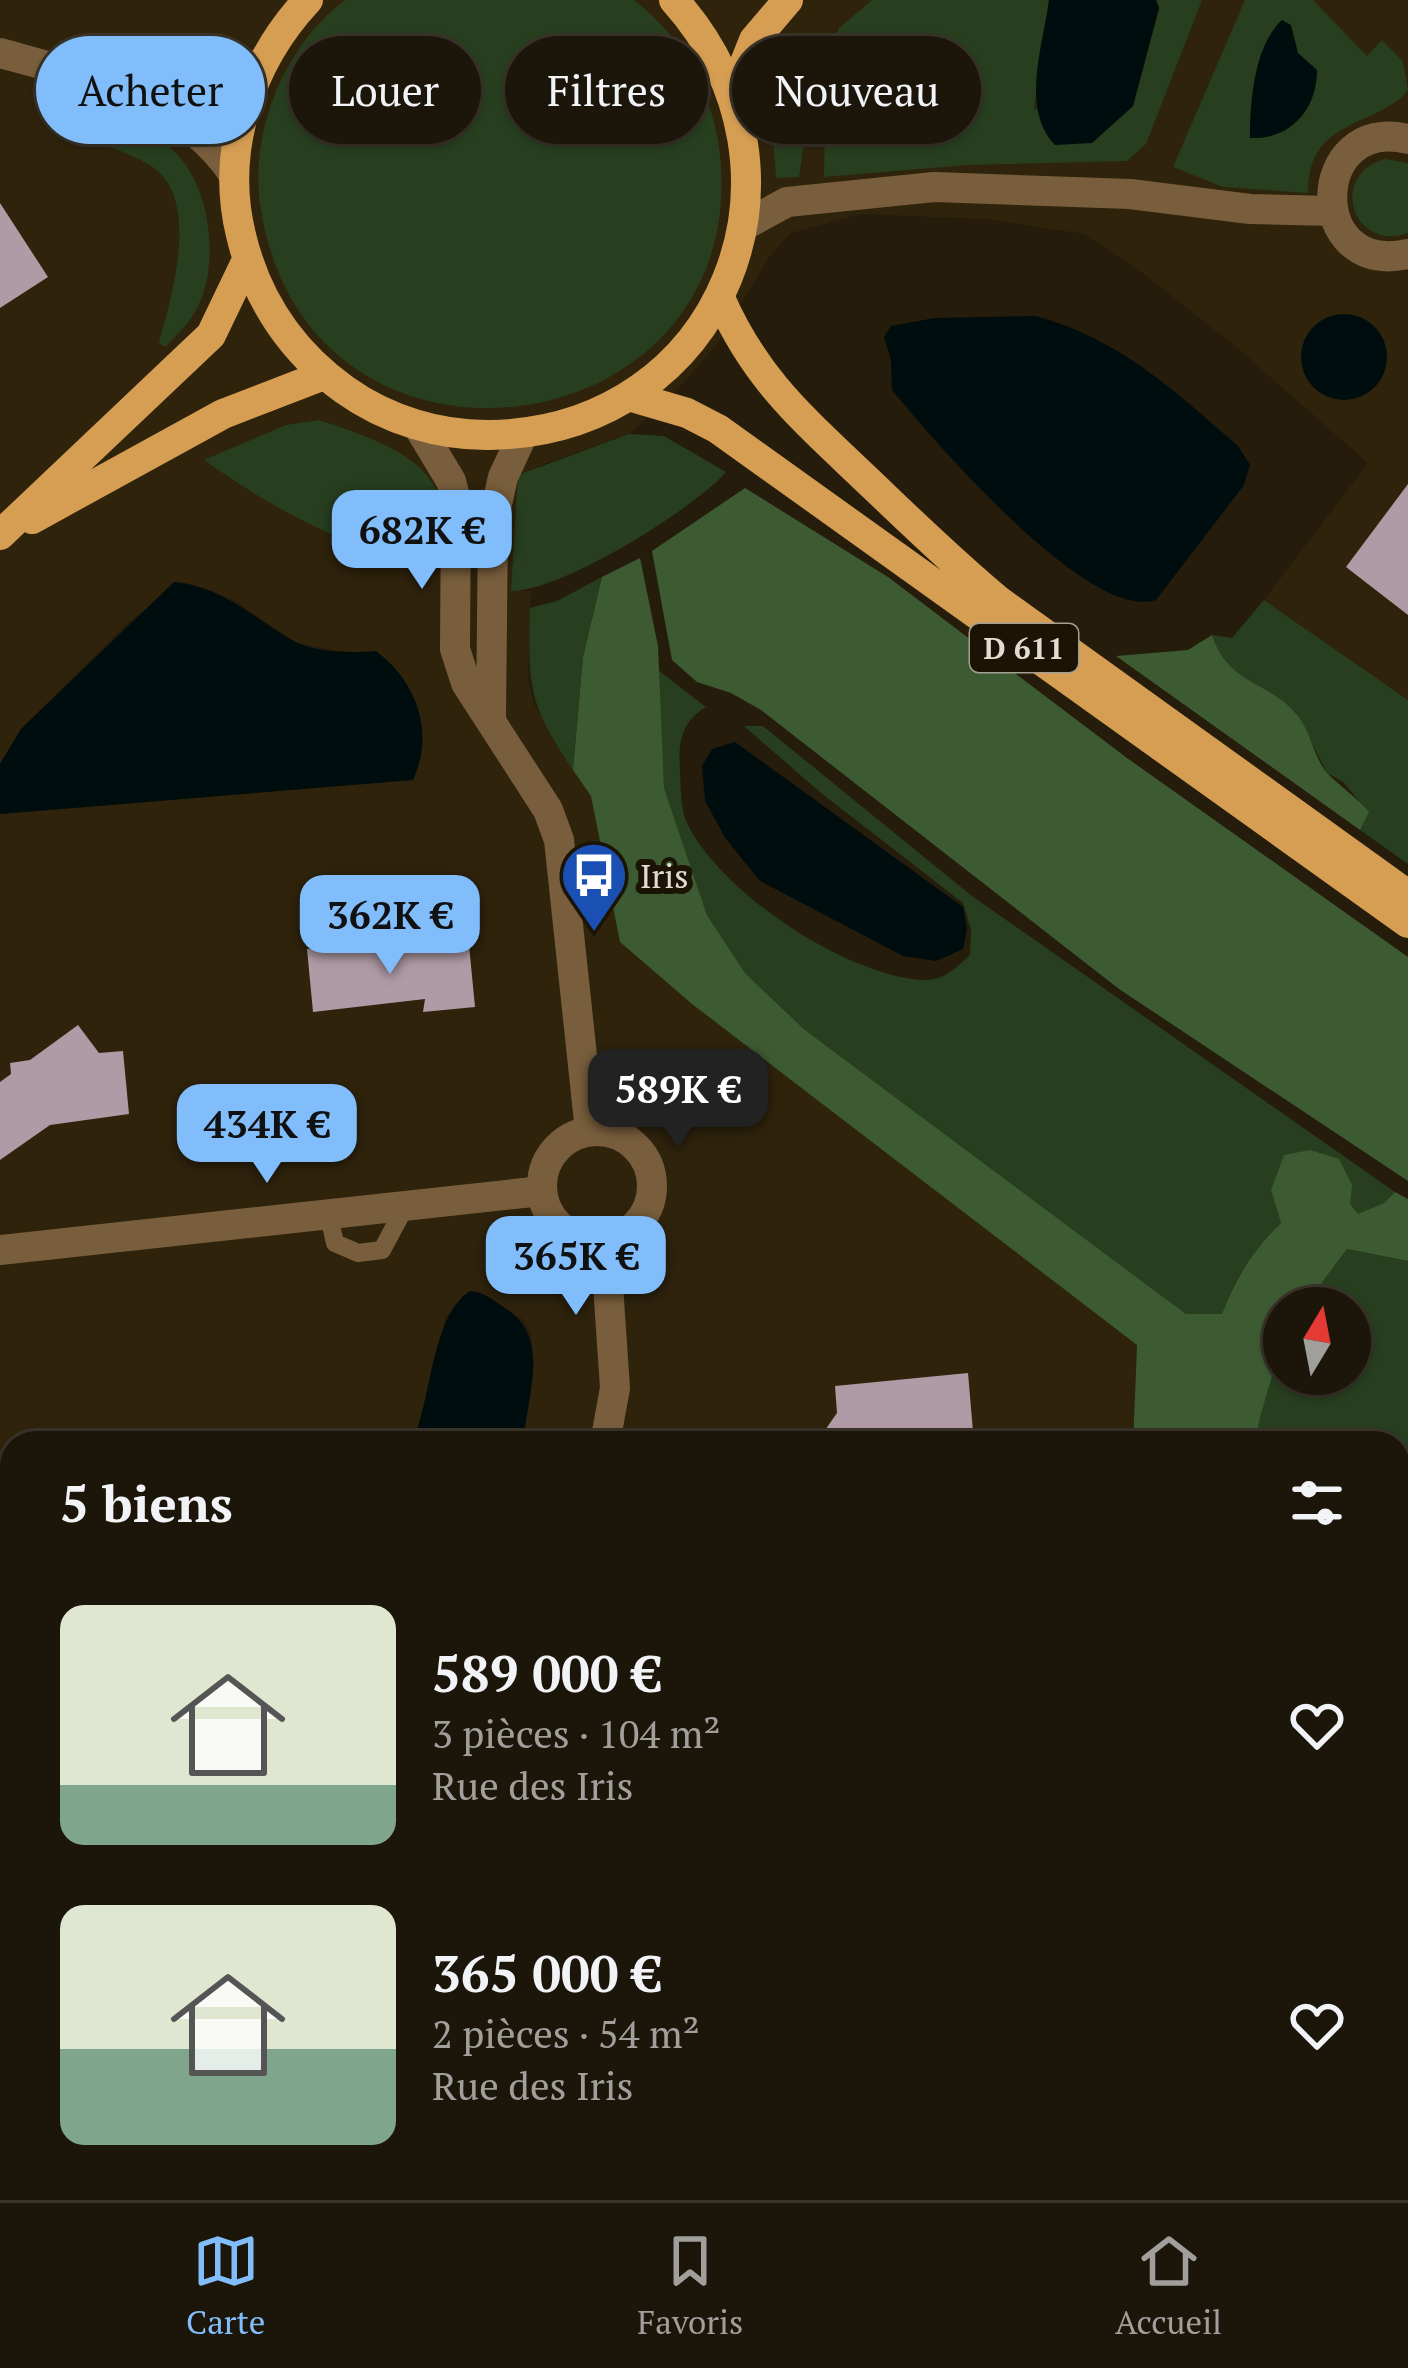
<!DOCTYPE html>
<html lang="fr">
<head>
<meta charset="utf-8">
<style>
	:root { --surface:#1c1509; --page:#292217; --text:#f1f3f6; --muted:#a09f9c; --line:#3a342a; --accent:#81bdfa }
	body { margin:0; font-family:"PT Serif",serif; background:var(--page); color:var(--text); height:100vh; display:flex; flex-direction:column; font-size:45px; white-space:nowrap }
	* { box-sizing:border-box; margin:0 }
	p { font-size:39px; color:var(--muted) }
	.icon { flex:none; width:66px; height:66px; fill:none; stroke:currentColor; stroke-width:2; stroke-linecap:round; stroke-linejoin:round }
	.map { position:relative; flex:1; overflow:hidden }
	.details { position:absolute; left:0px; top:1431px; width:1410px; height:771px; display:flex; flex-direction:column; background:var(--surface); border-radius:36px 36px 0 0; box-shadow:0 3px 9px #0004,0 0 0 3px var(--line) }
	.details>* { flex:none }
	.guide { position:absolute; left:36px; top:36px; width:1338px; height:108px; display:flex; gap:24px }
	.needle { width:78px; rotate:10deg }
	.controls { position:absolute; left:1263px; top:1287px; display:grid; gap:24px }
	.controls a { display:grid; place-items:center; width:108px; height:108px; border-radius:50%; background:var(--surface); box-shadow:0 3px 9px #0004,0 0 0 3px var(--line); font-size:60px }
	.price { position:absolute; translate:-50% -102px; padding:0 27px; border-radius:24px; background:var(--accent); color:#111; font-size:39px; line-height:78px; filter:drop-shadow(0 3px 6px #0008) }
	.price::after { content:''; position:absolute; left:50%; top:72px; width:36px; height:27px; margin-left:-18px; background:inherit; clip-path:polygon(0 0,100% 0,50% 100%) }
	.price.on { background:#222; color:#fff }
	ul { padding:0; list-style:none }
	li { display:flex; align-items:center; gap:36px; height:300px; padding:0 60px }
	li span { display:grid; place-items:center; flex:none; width:336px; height:240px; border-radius:24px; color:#555 }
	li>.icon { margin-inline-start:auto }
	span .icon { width:144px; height:144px; fill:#fffc; stroke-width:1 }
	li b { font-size:51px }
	h2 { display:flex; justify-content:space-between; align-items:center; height:144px; padding:0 60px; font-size:51px }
	.chip { padding:0 42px; border-radius:54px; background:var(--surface); box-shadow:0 3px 9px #0004,0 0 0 3px var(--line); font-size:42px; line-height:108px }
	.chip.on { background:var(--accent); color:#111 }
	.tab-bar { display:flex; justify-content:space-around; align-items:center; height:168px; border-top:3px solid var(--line); background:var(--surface); font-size:33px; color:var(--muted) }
	.tab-bar a { display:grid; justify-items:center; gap:6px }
	.tab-bar .on { color:var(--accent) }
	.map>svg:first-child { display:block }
</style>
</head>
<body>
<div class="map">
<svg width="1408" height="2200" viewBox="0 0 1408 2200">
	<rect width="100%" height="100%" fill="#251c0c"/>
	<path fill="#2f230c" d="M 0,0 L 1049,0 L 1042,61 L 1159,9 L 1156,0 L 1408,0 L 1408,700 L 1264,600 L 1368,463 L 1235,346 L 1139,270 L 1085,234 L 985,219 L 861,214 L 791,233 L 769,257 L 718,343 L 677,390 L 629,434 L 539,466 L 511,590 L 531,591 L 528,680 L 534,704 L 591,796 L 620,942 L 692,1004 L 1137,1345 L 1133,1443 L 523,1443 L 534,1365 L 531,1332 L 522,1319 L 480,1292 L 446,1315 L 425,1411 L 412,1443 L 12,1443 L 12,2190 L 1398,2190 L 1398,1802 L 1408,1804 L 1408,2200 L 0,2200 L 0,814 L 413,780 L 376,651 L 351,653 L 296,643 L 232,599 L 160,598 L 125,625 L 21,729 L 0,764 Z"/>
	<path fill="#273e1f" d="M 345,0 L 634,0 C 683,37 714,95 720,155 C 751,450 309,511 261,210 C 248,134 283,47 345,0 Z
		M 872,0 L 1049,0 L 1034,108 L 1092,143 L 1133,106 L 1159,9 L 1156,0 L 1202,0 L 1146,144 L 1127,161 L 967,165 L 824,177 L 826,57 L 839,28 Z
		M 1245,0 L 1313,0 L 1367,56 L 1382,40 L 1403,61 L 1408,90 L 1401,98 C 1358,130 1309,124 1308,193 L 1223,187 L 1173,167 Z
		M 783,52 L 804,70 L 804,143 L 799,177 L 776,178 L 770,95 Z
		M 50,103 C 87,114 130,123 163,143 C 209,171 221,258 199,304 C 191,322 178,334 165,347 L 159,343 C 171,298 202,198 151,166 C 120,147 79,137 46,124 Z
		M 1385,159 L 1408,163 L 1408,233 C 1352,253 1328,174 1385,159 Z
		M 319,420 C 362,435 426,452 441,501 C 447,522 442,547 442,568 C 356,554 274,510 204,460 L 286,425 Z
		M 629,434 L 664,436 L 726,472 C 691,511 562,591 511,591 L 518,475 Z
		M 602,577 L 583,657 L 573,770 C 528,704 528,686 530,608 L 557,601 Z
		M 1264,600 L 1408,700 L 1408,864 L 1360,830 L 1368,812 L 1343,782 L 1327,773 L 1296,713 L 1245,681 L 1219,657 L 1212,635 L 1232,638 Z
		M 658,670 L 706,707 C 681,722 678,743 680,770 C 681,787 680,810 688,825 C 722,893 846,976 923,980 C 943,981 956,968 970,955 L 971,930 L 963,903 L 821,793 L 744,726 L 763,726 L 972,896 L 1395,1192 L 1384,1203 L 1358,1215 L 1349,1204 L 1271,1190 L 1281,1223 C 1252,1251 1236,1277 1222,1315 L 1186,1314 L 805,1030 L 745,973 L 707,915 L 664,788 Z
		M 1347,1249 L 1408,1261 L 1408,1499 L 1398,1507 L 1398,1443 L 1256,1443 L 1261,1400 L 1284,1340 L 1284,1374 L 1350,1374 L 1350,1308 L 1303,1308 Z
		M 1398,1886 L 1408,1946 L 1408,2200 L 998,2200 L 997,2190 L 1398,2190 Z
		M 460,2190 L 630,2190 L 608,2193 L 603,2200 L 429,2200 L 428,2193 Z
		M 678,2190 L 980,2190 L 980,2200 L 679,2200 Z"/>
	<path fill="#3d5b32" d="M 745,488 L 888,577 L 1127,758 L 1408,957 L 1408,1181 L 1119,989 L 761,710 L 731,693 L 697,682 L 672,660 L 652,551 Z
		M 640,558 L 658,646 L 664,788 L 707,915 L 745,973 L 805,1030 L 1186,1314 L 1222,1314 C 1236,1278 1252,1251 1281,1223 L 1271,1190 L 1284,1155 L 1310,1150 L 1339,1159 L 1352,1185 L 1350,1204 L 1358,1214 L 1384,1203 L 1395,1192 L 1408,1199 L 1408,1261 L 1347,1249 L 1303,1308 L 1284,1308 C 1284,1355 1262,1396 1255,1443 L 1133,1443 L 1137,1345 L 692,1004 L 620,942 L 591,796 L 573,770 L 583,657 L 602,577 Z
		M 1212,635 C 1228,686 1271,681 1298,716 C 1311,732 1314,759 1328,774 C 1341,787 1356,797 1369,812 L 1360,830 L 1116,656 L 1188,650 Z
		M 1408,1499 L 1408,1804 L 1398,1802 L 1398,1507 Z"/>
	<path fill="#000d0e" d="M 1049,0 L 1156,0 L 1159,8 L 1133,106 L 1092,143 L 1055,145 C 1020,109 1043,46 1049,0 Z
		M 1282,20 L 1291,25 L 1298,53 L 1317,70 C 1317,109 1291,140 1250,138 C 1250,101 1254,46 1282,20 Z
		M1301 357a43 43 0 1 1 86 0a43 43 0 1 1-86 0Z
		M 1035,316 C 1117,337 1175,391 1238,446 L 1250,465 L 1244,485 L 1156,600 C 1089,622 933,440 892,390 L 891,360 L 884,337 L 891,326 L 935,318 Z
		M 174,582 C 222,586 252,617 292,640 C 315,653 351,653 376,651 C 417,682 435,732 413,780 L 0,814 L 0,764 L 21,729 Z
		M 735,742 L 963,907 L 967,929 L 963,949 L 936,961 L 903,956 L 760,881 L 726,839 L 705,801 L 702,766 L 712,749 Z
		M 470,1291 C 484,1292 493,1300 505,1308 C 552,1338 527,1395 523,1443 L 412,1443 C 432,1399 431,1316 470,1291 Z"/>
	<path fill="#b09aa5" d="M 0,203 L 48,277 L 0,308 Z
		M 1408,484 L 1408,615 L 1346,567 Z
		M 395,940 L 393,953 L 469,945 L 475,1007 L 423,1012 L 425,999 L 313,1012 L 307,949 Z
		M 78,1025 L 99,1053 L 123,1051 L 129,1114 L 50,1125 L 0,1160 L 0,1082 L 11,1074 L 10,1063 L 30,1060 Z
		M 968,1373 L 974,1443 L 816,1443 L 837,1413 L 835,1386 Z"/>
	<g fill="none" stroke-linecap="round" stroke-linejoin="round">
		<path stroke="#785e3c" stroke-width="18" d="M 328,1212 L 335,1243 L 358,1253 L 382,1250 L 406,1205"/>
		<path stroke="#785e3c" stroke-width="30" d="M 1408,139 C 1309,115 1305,277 1408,254
			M 745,225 L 787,202 L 934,187 L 1130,194 L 1250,209 L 1332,211
			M 418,426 L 451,481 L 456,500 L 455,649 L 466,683 L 548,810 L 559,840 L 590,1131
			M 491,717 L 493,522 L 503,477 L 523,434
			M542 1186a55 55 0 1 1 110 0a55 55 0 1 1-110 0Z
			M 0,1250 L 542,1191
			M 605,1443 L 615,1388 L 605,1241"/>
		<path stroke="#785e3c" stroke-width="30" d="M 0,53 C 86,77 182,96 234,175
			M 114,80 L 203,77 L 262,63"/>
		<path stroke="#d59e53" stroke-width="30" d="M 308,0 C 250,62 220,150 241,235 C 256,299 292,352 345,390 C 387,420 440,436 491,435 C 724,430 826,170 674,0
			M 733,93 L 754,40 L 788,0
			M 720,298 C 752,371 792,409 849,463 C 899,510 947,558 999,601 L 1408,895
			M 629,396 L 687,413 L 718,429 L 1408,923
			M 32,519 L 223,414 L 324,375
			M 0,535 L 211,335 L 247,260"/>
	</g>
	<defs>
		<symbol id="bus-pin" viewBox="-11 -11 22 30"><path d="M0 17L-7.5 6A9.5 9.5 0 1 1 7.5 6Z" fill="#1a4fb4" stroke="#1b1304"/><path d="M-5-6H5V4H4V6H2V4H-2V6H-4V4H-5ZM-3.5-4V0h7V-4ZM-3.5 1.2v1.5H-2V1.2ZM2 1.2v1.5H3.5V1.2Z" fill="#fff"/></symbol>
	</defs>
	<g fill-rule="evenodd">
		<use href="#bus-pin" x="556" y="837" width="76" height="104"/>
	</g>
	<g text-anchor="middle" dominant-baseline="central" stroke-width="12" stroke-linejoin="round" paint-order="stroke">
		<rect fill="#1b1304" stroke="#a6a094" stroke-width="3" x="970" y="624" width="108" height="48" rx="9"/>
		<g font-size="30" font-weight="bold" fill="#e2dcd2">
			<text x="1024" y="648">D 611</text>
		</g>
		<g font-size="33" fill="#e2dcd2" stroke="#1b1304" text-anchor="start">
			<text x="640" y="875">Iris</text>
		</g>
	</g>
</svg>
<div class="controls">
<a><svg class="needle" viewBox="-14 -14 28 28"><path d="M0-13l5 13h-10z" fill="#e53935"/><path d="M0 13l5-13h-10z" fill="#a09f9c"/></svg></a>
</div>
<b class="price" style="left:422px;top:592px">682K €</b>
<b class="price" style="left:390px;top:977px">362K €</b>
<b class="price on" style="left:678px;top:1151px">589K €</b>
<b class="price" style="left:267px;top:1186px">434K €</b>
<b class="price" style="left:576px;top:1318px">365K €</b>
<div class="guide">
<a class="chip on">Acheter</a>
<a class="chip">Louer</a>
<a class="chip">Filtres</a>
<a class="chip">Nouveau</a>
</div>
<section class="details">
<h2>5 biens<svg class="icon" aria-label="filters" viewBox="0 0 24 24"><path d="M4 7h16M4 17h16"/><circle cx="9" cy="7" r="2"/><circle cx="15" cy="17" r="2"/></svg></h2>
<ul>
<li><span style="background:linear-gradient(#dfe7d0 75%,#7fa58c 0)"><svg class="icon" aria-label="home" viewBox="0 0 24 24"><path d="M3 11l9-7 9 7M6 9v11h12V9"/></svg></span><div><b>589 000 €</b><p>3 pièces · 104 m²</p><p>Rue des Iris</p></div><svg class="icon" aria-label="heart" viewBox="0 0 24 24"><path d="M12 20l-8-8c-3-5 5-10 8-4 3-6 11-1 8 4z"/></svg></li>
<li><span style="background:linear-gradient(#dfe7d0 60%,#7fa58c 0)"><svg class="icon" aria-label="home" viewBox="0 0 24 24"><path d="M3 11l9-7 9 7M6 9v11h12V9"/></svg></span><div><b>365 000 €</b><p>2 pièces · 54 m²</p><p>Rue des Iris</p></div><svg class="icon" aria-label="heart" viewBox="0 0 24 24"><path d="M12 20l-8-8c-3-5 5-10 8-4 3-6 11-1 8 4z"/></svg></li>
</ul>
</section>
</div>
<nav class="tab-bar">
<a class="on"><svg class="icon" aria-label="map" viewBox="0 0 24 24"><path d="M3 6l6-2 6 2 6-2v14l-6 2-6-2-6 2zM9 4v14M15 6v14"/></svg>Carte</a>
<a><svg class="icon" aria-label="saved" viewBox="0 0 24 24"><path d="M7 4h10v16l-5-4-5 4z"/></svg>Favoris</a>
<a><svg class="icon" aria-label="home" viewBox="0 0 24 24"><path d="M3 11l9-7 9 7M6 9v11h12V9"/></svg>Accueil</a>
</nav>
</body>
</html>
